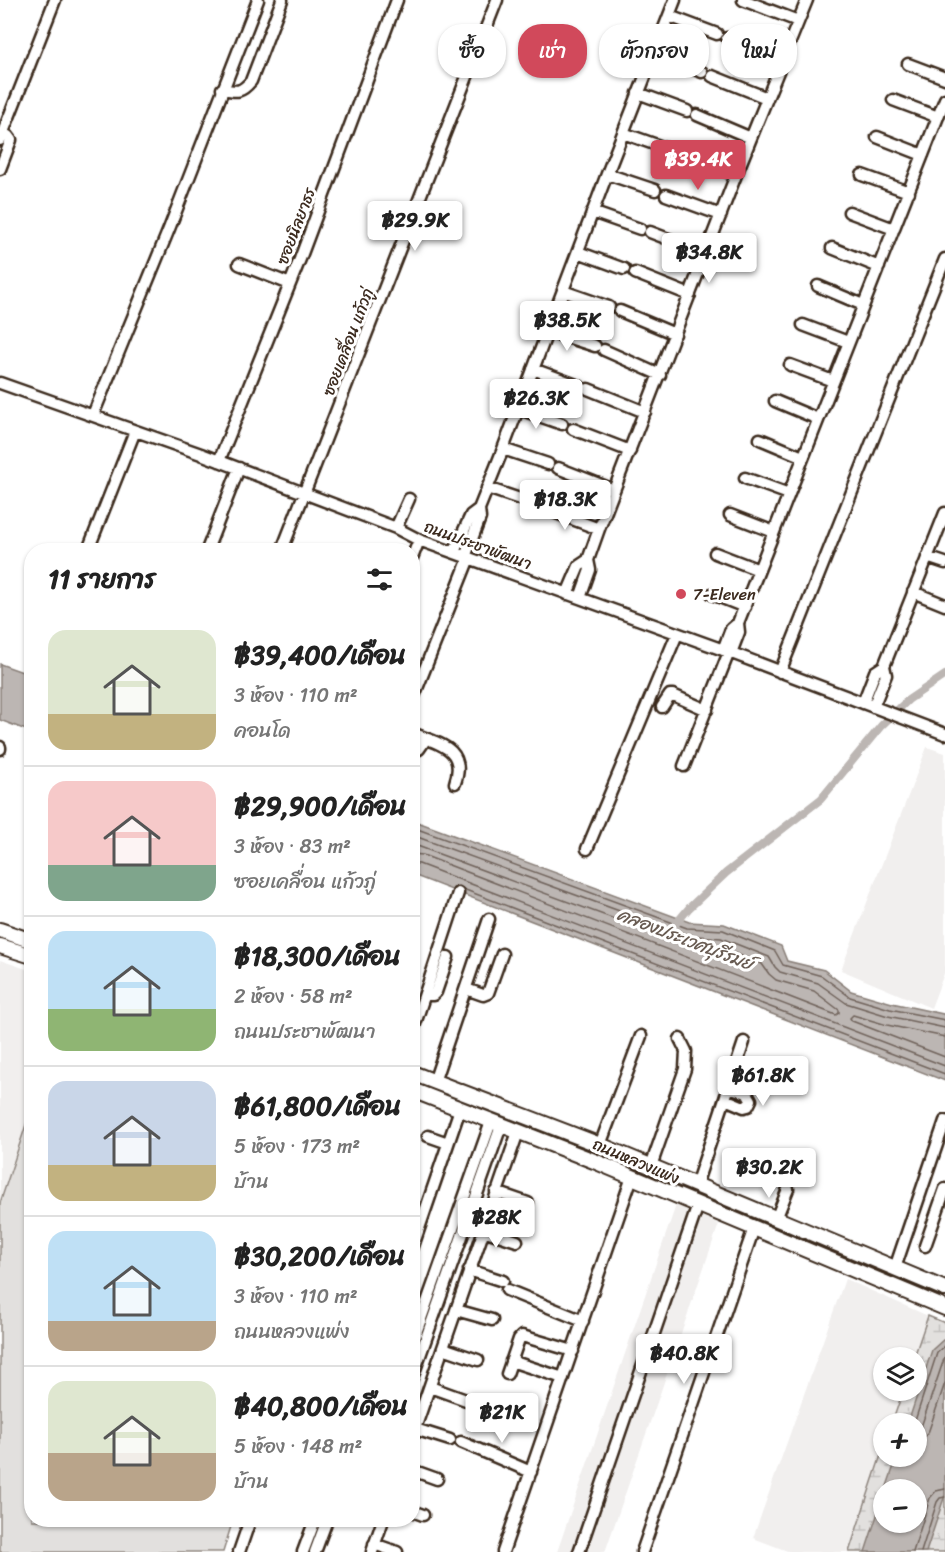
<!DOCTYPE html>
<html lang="th">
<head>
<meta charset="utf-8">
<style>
	:root { --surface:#fff; --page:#f2f2f2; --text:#222; --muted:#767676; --line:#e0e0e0; --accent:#d1495b }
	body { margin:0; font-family:Sriracha,"Playpen Sans Thai",sans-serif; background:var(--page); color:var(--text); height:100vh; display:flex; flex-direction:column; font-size:22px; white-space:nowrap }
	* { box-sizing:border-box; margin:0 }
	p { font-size:20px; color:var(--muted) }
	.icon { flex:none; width:33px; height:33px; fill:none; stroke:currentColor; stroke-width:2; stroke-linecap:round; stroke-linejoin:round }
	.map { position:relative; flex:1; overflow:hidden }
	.side { position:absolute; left:24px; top:543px; width:396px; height:984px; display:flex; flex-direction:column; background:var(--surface); border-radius:24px; box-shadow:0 2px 4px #0004 }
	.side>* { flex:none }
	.guide { position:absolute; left:438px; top:24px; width:417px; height:54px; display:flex; gap:12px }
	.controls { position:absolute; left:873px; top:1347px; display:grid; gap:12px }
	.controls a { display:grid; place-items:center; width:54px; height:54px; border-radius:50%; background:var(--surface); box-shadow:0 2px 4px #0004; font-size:30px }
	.price { position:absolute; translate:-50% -51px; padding:0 14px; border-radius:6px; background:#fff; color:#222; font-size:20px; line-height:39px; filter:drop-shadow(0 2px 3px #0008) }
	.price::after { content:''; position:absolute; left:50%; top:36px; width:18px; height:14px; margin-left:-9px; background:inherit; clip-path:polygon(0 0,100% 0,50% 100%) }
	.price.on { background:var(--accent); color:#fff }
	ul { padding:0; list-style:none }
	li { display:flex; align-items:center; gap:18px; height:150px; padding:0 24px }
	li+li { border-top:2px solid var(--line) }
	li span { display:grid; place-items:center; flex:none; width:168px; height:120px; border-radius:18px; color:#555 }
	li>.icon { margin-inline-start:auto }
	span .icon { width:72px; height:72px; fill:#fffc; stroke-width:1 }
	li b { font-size:26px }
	h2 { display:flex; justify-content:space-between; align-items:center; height:72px; padding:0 24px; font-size:26px }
	.tag { padding:0 21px; border-radius:24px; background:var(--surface); box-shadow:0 2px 4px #0004; font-size:21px; line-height:54px }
	.tag.on { background:var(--accent); color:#fff }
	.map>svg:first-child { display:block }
</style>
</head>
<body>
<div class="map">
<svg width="945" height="1552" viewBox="0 0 945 1552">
	<defs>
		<pattern id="wetland-marsh" width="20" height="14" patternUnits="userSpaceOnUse" patternTransform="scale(1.5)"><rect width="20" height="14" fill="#e2e0de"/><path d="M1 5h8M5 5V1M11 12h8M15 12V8" fill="none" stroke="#c3c0be"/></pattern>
	</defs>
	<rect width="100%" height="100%" fill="#fff"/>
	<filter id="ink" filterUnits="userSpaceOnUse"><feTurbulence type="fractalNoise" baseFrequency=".0167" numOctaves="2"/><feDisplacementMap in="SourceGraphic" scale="12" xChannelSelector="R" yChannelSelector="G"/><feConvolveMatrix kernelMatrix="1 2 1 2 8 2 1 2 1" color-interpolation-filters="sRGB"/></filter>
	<g filter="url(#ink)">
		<path fill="#f1efee" d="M 927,747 L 945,753 L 945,971 L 931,1008 L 841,970 Z
			M 0,960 L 32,971 L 31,1110 L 0,1203 Z
			M 676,1205 L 719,1224 L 605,1552 L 557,1552 Z
			M 845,1279 L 928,1316 L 914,1357 L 884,1358 L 884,1390 L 903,1391 L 892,1423 L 884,1424 L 883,1449 L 849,1552 L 790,1552 L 753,1538 Z"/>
		<path fill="#e2e0de" stroke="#8e857e" stroke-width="1.5" d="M 31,1110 L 32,1520 L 233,1520 L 223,1552 L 0,1552 L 0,1203 Z"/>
		<path fill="url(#wetland-marsh)" stroke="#8e857e" stroke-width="1.5" fill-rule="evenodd" d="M 928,1316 L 945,1323 L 945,1552 L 849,1552 L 883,1449 L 884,1456 L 916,1456 L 916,1424 L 892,1423 L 903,1391 L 916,1390 L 916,1358 L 914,1357 ZM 884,1490 L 916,1490 L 916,1522 L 884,1522 Z"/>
		<path fill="#bcb6b3" stroke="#887e77" stroke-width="1.5" d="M 0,664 L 31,675 L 31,732 L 0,720 Z
			M 412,820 L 689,922 L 724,924 L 781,946 L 787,961 L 824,970 L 851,991 L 892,1003 L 943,1014 L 945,1016 L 945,1081 L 413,875 Z
			M 943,1340 L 945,1341 L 945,1495 L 926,1552 L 865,1552 L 883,1497 L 884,1522 L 916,1522 L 916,1490 L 886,1489 L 897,1457 L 916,1456 L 916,1424 L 908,1423 L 932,1350 Z"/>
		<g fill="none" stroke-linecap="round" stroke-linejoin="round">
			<path stroke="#6f625a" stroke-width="1.5" d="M 412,827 L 687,928 L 723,930 L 775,951 L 783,965 L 822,976 L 850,997 L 890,1009 L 945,1020
				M 412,835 L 685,935 L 721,938 L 769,957 L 775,967 L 780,972 L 818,983 L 846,1003 L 888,1016 L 945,1028
				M 412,844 L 682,944 L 719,947 L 762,964 L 769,974 L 776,980 L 814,991 L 839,1010 L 839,1013 L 836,1015 L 423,855 L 412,854
				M 412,863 L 419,864 L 945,1066
				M 463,889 L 945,1074
				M 945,1037 L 887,1025 L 853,1015 L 850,1018 L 852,1021 L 945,1057
				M 914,1424 L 937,1353 L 945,1346
				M 916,1433 L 921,1427 L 945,1356
				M 916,1444 L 928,1433 L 945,1383
				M 913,1552 L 930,1498 L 936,1491 L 945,1489
				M 921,1552 L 937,1502 L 940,1498 L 945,1497"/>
			<path stroke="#bcb6b3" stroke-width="8" d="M 674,926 L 689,908 L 726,873 L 821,799 L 881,726 L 908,700 L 945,675"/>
			<defs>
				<path id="minor" d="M 743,0 L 798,21
					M 669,16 L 717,34
					M 727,38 L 783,59
					M 654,54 L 702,72
					M 908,64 L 945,78
					M 712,76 L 767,98
					M 222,89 C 237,92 241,93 251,81 L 282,0
					M 638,93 L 687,111
					M 893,100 L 938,117
					M 697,115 L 751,138
					M 0,133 L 8,136 L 11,140 L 0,169
					M 623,133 L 671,150
					M 877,137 L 923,155
					M 0,140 L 55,0
					M 681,154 L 736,175
					M 607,174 L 655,190
					M 862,175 L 909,192
					M 666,195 L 721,215
					M 417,207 L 437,216
					M 592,212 L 640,229
					M 849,212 L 894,229
					M 650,232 L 705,253
					M 832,248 L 879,267
					M 578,252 L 624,269
					M 239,264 L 290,284
					M 635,273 L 690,295
					M 818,286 L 863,305
					M 563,291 L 609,307
					M 620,311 L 675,334
					M 803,325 L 848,342
					M 548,331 L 595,346
					M 604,350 L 660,375
					M 790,365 L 833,381
					M 533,369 L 579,386
					M 0,383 L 201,454 L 396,528 L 419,540 L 729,652 L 945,734
					M 588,389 L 645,412
					M 775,401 L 818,419
					M 519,409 L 562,424
					M 93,415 L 169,229 L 258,0
					M 573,429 L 630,451
					M 760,439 L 803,457
					M 503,449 L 548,464
					M 219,461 L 300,259 L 397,0
					M 558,468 L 614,490
					M 745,478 L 789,494
					M 487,488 L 532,503
					M 540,507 L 599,529
					M 730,515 L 774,532
					M 396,528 L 409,499
					M 88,550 L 135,431
					M 207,550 L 239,468
					M 282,550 L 497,0
					M 454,552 L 471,515 L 479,509 L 503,449 L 607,174 L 675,0
					M 715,553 L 759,570
					M 465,557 L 480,518 L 479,509
					M 927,557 L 945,563
					M 412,558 L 419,540
					M 913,592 L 945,605
					M 567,594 L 579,566 L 588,560
					M 712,594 L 745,607
					M 580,598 L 590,570 L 588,560 L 599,529 L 736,175 L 807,0
					M 723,650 L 731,629 L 738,623
					M 731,653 L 739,632 L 738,623 L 945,99
					M 780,672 L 945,259
					M 412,701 L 469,558
					M 863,703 L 875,672 L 884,666
					M 662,707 L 670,695 L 673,695 L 707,710
					M 873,707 L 886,675 L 884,666 L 945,513
					M 412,733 C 439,744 467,748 455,783
					M 0,749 L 0,747
					M 412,752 L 419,749 L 426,739
					M 684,766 L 729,652
					M 587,849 L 677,634
					M 466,989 L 483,995 L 488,993 L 502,954
					M 425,995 L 433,995 L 436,992 L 448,957
					M 412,1033 L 458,893
					M 434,1082 L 489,919
					M 725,1099 L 744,1107 L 748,1106 L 751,1100 L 747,1093 L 729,1087
					M 428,1136 L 448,1143
					M 600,1145 L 641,1036
					M 651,1166 L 685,1069 L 686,1051 L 680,1039
					M 696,1185 L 744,1042
					M 496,1192 L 528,1203
					M 776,1219 L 788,1189
					M 483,1230 L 517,1241
					M 925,1246 L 945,1189
					M 412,1249 L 460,1109
					M 895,1268 L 945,1121
					M 469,1270 L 503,1281
					M 507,1290 L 583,1321
					M 456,1310 L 492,1320
					M 412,1344 L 491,1122
					M 443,1348 L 478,1360
					M 511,1361 L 563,1378
					M 507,1374 L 519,1339 L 522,1336 L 573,1351
					M 412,1378 L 501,1126
					M 430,1387 L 466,1400
					M 415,1429 L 450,1440
					M 412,1437 L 518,1132
					M 461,1442 L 531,1472
					M 412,1470 L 437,1479
					M 412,1511 L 423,1515
					M 374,1544 L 397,1552
					M 239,1552 L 250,1520
					M 303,1552 L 315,1520
					M 315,1552 L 327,1520
					M 372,1552 L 383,1520
					M 503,1552 L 632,1177
					M 579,1552 L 698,1205
					M 642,1552 L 754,1228"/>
				<path id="major" d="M 0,930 L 32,941
					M 0,946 L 32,956
					M 412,1073 L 600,1145 L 945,1289
					M 412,1090 L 594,1161 L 945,1308"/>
			</defs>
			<use href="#minor" stroke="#3b2a1e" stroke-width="15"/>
			<use href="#major" stroke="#3b2a1e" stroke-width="18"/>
			<use href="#minor" stroke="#fff" stroke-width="10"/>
			<use href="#major" stroke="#fff" stroke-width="14"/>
		</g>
	</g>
	<circle fill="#d1495b" stroke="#fff" stroke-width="2" cx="681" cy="594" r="6"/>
	<g text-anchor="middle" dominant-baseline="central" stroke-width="6" stroke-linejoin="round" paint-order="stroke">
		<g font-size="16" fill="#3b2a1e" stroke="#fff">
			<text transform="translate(296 226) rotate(-69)">ซอยนิลยาธร</text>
			<text transform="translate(348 342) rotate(-69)">ซอยเคลื่อน แก้วภู่</text>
			<text transform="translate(478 545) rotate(20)">ถนนประชาพัฒนา</text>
			<text transform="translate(636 1161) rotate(23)">ถนนหลวงแพ่ง</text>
		</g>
		<g font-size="16" fill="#3b2a1e" stroke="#fff" text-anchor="start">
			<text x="693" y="594">7-Eleven</text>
		</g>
		<g font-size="18" font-style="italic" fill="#685b52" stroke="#fff">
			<text transform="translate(685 939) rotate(21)">คลองประเวศบุรีรมย์</text>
		</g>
	</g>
</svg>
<div class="controls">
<a><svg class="icon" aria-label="layers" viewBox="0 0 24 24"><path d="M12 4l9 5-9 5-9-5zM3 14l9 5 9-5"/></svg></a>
<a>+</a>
<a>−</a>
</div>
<b class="price on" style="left:698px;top:191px">฿39.4K</b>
<b class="price" style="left:415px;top:252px">฿29.9K</b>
<b class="price" style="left:709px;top:284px">฿34.8K</b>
<b class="price" style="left:567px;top:352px">฿38.5K</b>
<b class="price" style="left:536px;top:430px">฿26.3K</b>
<b class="price" style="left:565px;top:531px">฿18.3K</b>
<b class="price" style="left:763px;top:1107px">฿61.8K</b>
<b class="price" style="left:769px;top:1199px">฿30.2K</b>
<b class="price" style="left:496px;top:1249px">฿28K</b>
<b class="price" style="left:684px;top:1385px">฿40.8K</b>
<b class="price" style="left:502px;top:1444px">฿21K</b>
<div class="guide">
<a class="tag">ซื้อ</a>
<a class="tag on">เช่า</a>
<a class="tag">ตัวกรอง</a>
<a class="tag">ใหม่</a>
</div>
<section class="side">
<h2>11 รายการ<svg class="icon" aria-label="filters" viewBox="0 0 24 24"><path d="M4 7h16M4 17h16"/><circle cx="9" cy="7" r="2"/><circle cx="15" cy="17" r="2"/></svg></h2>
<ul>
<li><span style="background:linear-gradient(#dfe7d0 70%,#c2b280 0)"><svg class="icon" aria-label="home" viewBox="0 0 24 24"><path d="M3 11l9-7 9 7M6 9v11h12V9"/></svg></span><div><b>฿39,400/เดือน</b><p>3 ห้อง · 110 m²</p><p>คอนโด</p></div></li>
<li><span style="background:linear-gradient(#f6c9c9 70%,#7fa58c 0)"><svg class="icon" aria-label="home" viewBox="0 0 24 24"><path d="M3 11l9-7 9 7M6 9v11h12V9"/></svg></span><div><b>฿29,900/เดือน</b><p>3 ห้อง · 83 m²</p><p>ซอยเคลื่อน แก้วภู่</p></div></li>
<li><span style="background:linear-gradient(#bfe0f5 65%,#8fb573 0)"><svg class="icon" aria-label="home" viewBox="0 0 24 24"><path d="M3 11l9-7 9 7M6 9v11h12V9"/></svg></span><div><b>฿18,300/เดือน</b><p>2 ห้อง · 58 m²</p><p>ถนนประชาพัฒนา</p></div></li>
<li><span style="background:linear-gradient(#c9d6e8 70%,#c2b280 0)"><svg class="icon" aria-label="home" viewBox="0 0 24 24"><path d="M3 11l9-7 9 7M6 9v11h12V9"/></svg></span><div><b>฿61,800/เดือน</b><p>5 ห้อง · 173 m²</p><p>บ้าน</p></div></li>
<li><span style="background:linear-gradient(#bfe0f5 75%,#b9a48a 0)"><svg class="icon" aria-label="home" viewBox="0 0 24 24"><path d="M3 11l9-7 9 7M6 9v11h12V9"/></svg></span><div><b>฿30,200/เดือน</b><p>3 ห้อง · 110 m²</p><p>ถนนหลวงแพ่ง</p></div></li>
<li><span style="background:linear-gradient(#dfe7d0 60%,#b9a48a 0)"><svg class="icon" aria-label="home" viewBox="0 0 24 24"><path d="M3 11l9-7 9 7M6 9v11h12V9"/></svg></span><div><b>฿40,800/เดือน</b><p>5 ห้อง · 148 m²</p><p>บ้าน</p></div></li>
</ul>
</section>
</div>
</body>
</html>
